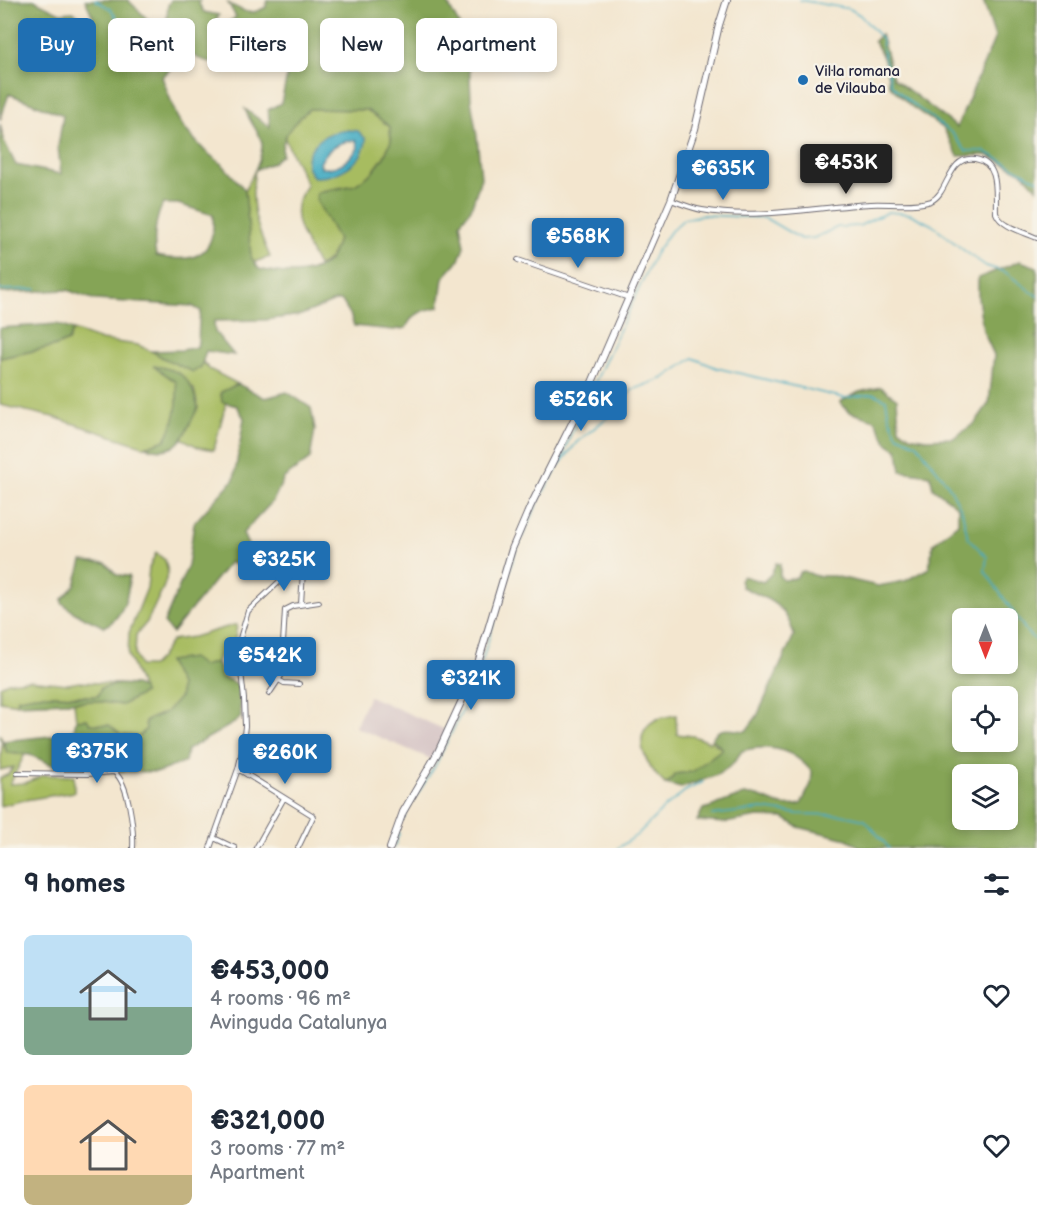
<!DOCTYPE html>
<html lang="en">
<head>
<meta charset="utf-8">
<style>
	:root { --surface:#fff; --page:#f2f2f3; --text:#1f2937; --muted:#747a83; --accent:#1f6fb2 }
	body { margin:0; font-family:"Balsamiq Sans",sans-serif; background:var(--page); color:var(--text); height:100vh; display:flex; flex-direction:column; font-size:22px; white-space:nowrap }
	* { box-sizing:border-box; margin:0 }
	p { font-size:20px; color:var(--muted) }
	.icon { flex:none; width:33px; height:33px; fill:none; stroke:currentColor; stroke-width:2; stroke-linecap:round; stroke-linejoin:round }
	.map { position:relative; height:848px; overflow:hidden }
	.details { display:flex; flex-direction:column; background:var(--surface); flex:1 }
	.details>* { flex:none }
	.hud { position:absolute; left:18px; top:18px; width:600px; height:54px; display:flex; gap:12px }
	.needle { width:39px; rotate:180deg }
	.tools { position:absolute; left:952px; top:608px; display:grid; gap:12px }
	.tools a { display:grid; place-items:center; width:66px; height:66px; border-radius:9px; background:var(--surface); box-shadow:0 3px 9px #0003; font-size:30px }
	.price { position:absolute; translate:-50% -51px; padding:0 14px; border-radius:6px; background:var(--accent); color:#fff; font-size:20px; line-height:39px; filter:drop-shadow(0 2px 3px #0008) }
	.price::after { content:''; position:absolute; left:50%; top:36px; width:18px; height:14px; margin-left:-9px; background:inherit; clip-path:polygon(0 0,100% 0,50% 100%) }
	.price.selected { background:#222; color:#fff }
	ul { padding:0; list-style:none }
	li { display:flex; align-items:center; gap:18px; height:150px; padding:0 24px }
	li span { display:grid; place-items:center; flex:none; width:168px; height:120px; border-radius:9px; color:#555 }
	li>.icon { margin-inline-start:auto }
	span .icon { width:72px; height:72px; fill:#fffc; stroke-width:1 }
	li b { font-size:26px }
	h2 { display:flex; justify-content:space-between; align-items:center; height:72px; padding:0 24px; font-size:26px }
	.chip { padding:0 21px; border-radius:9px; background:var(--surface); box-shadow:0 3px 9px #0003; font-size:21px; line-height:54px }
	.chip.selected { background:var(--accent); color:#fff }
	.map>svg:first-child { display:block }
</style>
</head>
<body>
<div class="map">
<svg width="1037" height="848" viewBox="0 0 1037 848">
	<rect width="100%" height="100%" fill="#f7f3e8"/>
	<filter id="ink" filterUnits="userSpaceOnUse"><feTurbulence type="fractalNoise" baseFrequency=".0167" numOctaves="2"/><feDisplacementMap in="SourceGraphic" scale="12" xChannelSelector="R" yChannelSelector="G"/><feConvolveMatrix kernelMatrix="1 2 1 2 8 2 1 2 1" color-interpolation-filters="sRGB"/></filter>
	<filter id="wash" filterUnits="userSpaceOnUse"><feTurbulence type="fractalNoise" baseFrequency=".008" numOctaves="4" result="noise"/><feDisplacementMap in="SourceGraphic" scale="24" xChannelSelector="R" yChannelSelector="G"/><feGaussianBlur stdDeviation="1.35" result="paint"/><feColorMatrix in="noise" values="0 0 0 0 0 0 0 0 0 0 0 0 0 0 0 0 0 1.4 0 .05"/><feComposite in="paint" operator="in"/></filter>
	<g filter="url(#wash)">
		<rect width="100%" height="100%" fill="#f3e6cf"/>
		<path fill="#d2bfc1" d="M 369,696 L 446,730 L 431,759 L 355,727 Z"/>
		<path fill="#a7bc61" stroke="#646f4e" stroke-width="1.5" fill-rule="evenodd" d="M 309,109 L 367,110 L 390,127 L 391,141 L 384,157 L 372,173 L 355,185 L 321,191 L 317,201 L 338,239 C 334,251 331,262 318,266 C 310,249 291,222 298,202 C 300,196 304,190 307,185 L 284,137 L 292,125 ZM 356,140 L 358,148 C 350,160 337,170 322,168 L 320,163 C 327,148 339,141 356,140 Z
			M 255,170 C 249,204 256,226 270,257 L 254,262 L 251,257 L 245,190 Z
			M 73,330 L 101,340 L 138,345 L 193,371 L 201,367 L 203,362 L 209,369 L 238,384 L 221,393 L 222,402 L 226,403 L 214,450 L 198,447 L 181,438 L 198,408 L 194,389 L 154,366 L 176,382 C 179,406 177,419 165,440 L 145,447 L 53,417 L 0,405 L 0,358 L 57,346 L 68,341 Z
			M 156,553 L 165,560 L 168,572 L 164,586 L 147,622 L 136,635 L 135,655 L 140,666 L 152,666 L 160,658 L 172,640 L 193,637 L 234,625 L 237,625 L 234,646 L 223,647 L 217,662 L 203,666 L 180,660 L 168,661 L 180,685 L 180,697 L 166,713 L 145,721 L 146,729 L 140,736 L 121,735 L 109,725 L 90,724 L 87,719 L 76,720 L 74,702 L 95,701 L 122,705 L 144,693 L 128,655 L 129,633 L 147,588 L 149,568 Z
			M 29,680 L 68,684 L 79,682 L 119,684 L 101,688 L 98,696 L 92,696 L 40,695 L 18,698 L 18,704 L 0,701 L 0,686 L 8,682 Z
			M 676,715 L 677,734 L 693,736 L 710,742 L 712,738 L 714,743 L 722,749 L 692,772 L 675,774 L 671,780 L 665,784 C 648,768 627,735 657,719 C 663,717 670,716 676,715 Z
			M 0,734 L 7,753 L 25,754 L 10,784 L 25,783 L 44,775 L 74,776 L 74,792 L 25,800 L 0,806 L 0,778 L 9,774 L 14,767 L 0,770 L 2,744 Z"/>
		<path fill="#85a457" stroke="#546349" stroke-width="1.5" fill-rule="evenodd" d="M 0,0 L 34,0 L 60,13 L 73,12 L 88,20 L 94,19 L 85,0 L 128,0 L 185,56 L 162,77 L 177,117 L 184,128 L 205,151 L 223,165 L 245,190 L 251,257 L 259,269 C 280,274 305,277 325,264 C 333,259 335,247 338,239 L 317,201 L 317,193 L 355,185 L 372,173 L 384,157 L 391,141 L 390,127 L 367,110 L 309,109 C 294,123 281,134 282,155 L 272,163 L 255,170 C 271,134 256,138 245,109 L 270,127 L 268,110 L 281,103 L 287,76 L 277,64 C 270,63 262,60 254,60 C 236,61 210,67 194,56 C 183,48 174,35 166,25 L 168,5 L 171,0 L 200,0 L 199,4 L 204,12 L 219,15 L 214,24 L 221,27 L 236,17 L 228,3 C 244,11 249,17 266,7 L 267,0 L 446,0 L 465,36 L 469,55 L 471,100 L 477,136 L 481,178 L 471,209 L 460,223 L 464,246 L 459,260 L 443,278 L 439,307 C 424,310 412,313 406,328 L 393,330 L 354,326 L 350,314 L 342,301 L 335,301 L 301,315 L 265,320 L 214,321 L 215,332 L 234,355 L 206,351 L 201,367 L 193,372 L 163,358 L 152,351 L 182,350 L 197,347 C 200,334 197,323 201,311 L 192,306 L 95,300 L 67,290 L 0,293 L 0,124 L 4,141 L 16,165 L 61,174 L 58,147 L 63,115 L 9,94 L 0,120 ZM 163,204 L 178,204 L 213,215 C 216,258 192,263 156,256 C 153,240 155,219 163,204 Z
			M 983,0 L 1037,0 L 1037,189 L 1023,173 L 987,155 L 958,156 L 943,128 L 912,107 L 889,85 C 887,68 884,55 874,41 L 881,34 L 893,78 L 957,127 L 995,37 Z
			M 1020,261 L 1037,267 L 1037,848 L 862,848 L 847,839 L 798,827 L 784,818 L 758,817 L 725,823 L 697,821 L 703,809 C 716,806 733,797 745,795 C 765,793 775,811 801,804 L 811,784 L 812,772 C 794,750 770,743 742,751 L 732,765 L 717,775 L 681,788 L 665,784 L 671,780 L 675,774 L 692,772 L 722,749 L 712,738 C 719,725 733,730 746,731 L 757,716 L 794,635 C 786,604 768,599 742,587 L 740,580 L 743,576 L 763,582 L 771,574 L 776,563 L 780,564 L 780,577 L 784,580 L 796,578 L 800,572 L 804,571 L 816,576 L 834,576 L 878,586 L 905,581 L 929,568 L 933,544 L 958,523 L 958,507 L 933,488 L 930,475 L 901,471 L 898,450 L 887,443 L 875,420 L 849,412 L 840,402 L 859,392 L 881,387 L 897,399 L 899,428 L 910,436 L 926,439 L 953,438 L 975,423 L 989,403 L 994,355 L 983,331 L 978,298 L 978,278 ZM 963,618 L 1008,618 L 1008,663 L 963,663 ZM 963,696 L 1008,696 L 1008,741 L 963,741 ZM 963,774 L 1008,774 L 1008,819 L 963,819 Z
			M 57,324 L 73,330 L 68,341 L 56,346 L 0,358 L 0,328 Z
			M 153,366 C 182,369 192,379 198,408 C 183,435 181,458 145,447 L 165,440 C 176,420 179,405 176,382 Z
			M 238,384 L 265,398 L 287,392 L 311,408 L 315,429 L 310,459 L 284,478 L 273,501 L 243,533 C 249,551 257,559 274,566 L 274,570 L 271,574 L 258,571 L 249,574 L 230,562 L 172,633 L 164,623 L 188,565 L 194,523 L 234,479 L 244,418 L 237,406 L 222,402 L 221,392 Z
			M 82,561 L 106,563 L 117,575 L 129,576 C 129,596 123,618 104,627 L 75,613 L 62,603 L 62,599 L 75,585 Z
			M 192,658 L 203,666 L 217,662 L 222,677 L 238,684 L 241,717 L 236,722 L 187,750 L 185,762 L 159,772 L 103,771 L 75,763 L 55,766 L 30,755 L 7,753 L 3,741 L 69,734 L 74,729 L 76,720 L 87,719 L 90,724 L 109,725 L 121,735 L 140,736 L 146,729 L 145,721 L 166,712 L 180,697 L 180,685 L 168,661 Z
			M 119,684 L 135,685 L 143,688 L 144,693 L 122,705 L 95,701 L 18,704 L 17,700 C 38,689 73,699 98,696 L 101,688 Z"/>
		<path fill="#43abc2" stroke="#32667e" stroke-width="1.5" fill-rule="evenodd" d="M 349,130 L 358,131 L 366,139 C 365,163 336,178 314,177 C 299,162 310,146 325,136 C 331,132 341,131 349,130 ZM 356,140 L 358,148 C 350,160 337,170 321,168 L 320,163 C 327,148 339,141 356,140 Z"/>
		<g fill="none" stroke-linecap="round" stroke-linejoin="round">
			<path stroke="#43abc2" stroke-width="1.5" d="M 95,0 L 111,9 L 118,21 L 141,32 L 157,43 L 167,55
				M 800,0 L 850,9 L 860,15 L 882,39 L 882,48 L 891,84 L 910,102 L 952,133 L 966,151 L 984,151 L 1037,180
				M 0,290 L 36,289
				M 560,463 L 570,436 L 655,254 L 671,231 L 684,219 L 704,215 L 765,218 L 801,239 L 814,238 L 838,227 L 859,226 L 888,212 L 910,214 L 932,225 L 966,252 L 986,266 L 1005,272 L 1037,296
				M 413,801 L 435,766 L 468,699 L 478,674 L 515,553 L 541,496 L 560,464 L 577,442 L 614,412 L 632,390 L 664,378 L 693,358 L 717,368 L 844,398 L 874,394 L 886,400 L 889,417 L 897,435 L 917,444 L 949,486 L 962,511 L 968,538 L 987,557 L 985,571 L 1029,635 L 1037,641
				M 712,815 L 762,809 L 798,814 L 842,815 L 865,820 L 889,848
				M 403,820 L 410,805
				M 394,848 L 399,833
				M 618,848 L 637,835 L 663,809 L 685,791 L 703,782"/>
		</g>
	</g>
	<g filter="url(#ink)">
		<g fill="none" stroke-linecap="round" stroke-linejoin="round">
			<defs>
				<path id="street" d="M 671,200 C 681,204 691,208 702,210 C 757,220 816,207 871,204 C 888,203 916,207 931,201 C 949,193 948,155 975,159 C 1001,163 995,194 996,213 C 1001,227 1024,232 1037,238
					M 518,260 L 629,298
					M 301,604 L 303,571
					M 241,670 L 260,669 L 284,683 L 299,684
					M 269,694 L 281,676 L 285,610 L 293,606 L 319,602
					M 238,769 L 312,815 L 313,817 L 298,848
					M 17,773 L 87,774 L 114,772 C 129,783 134,829 133,848
					M 214,838 L 235,848
					M 210,848 L 238,769 L 242,752 L 245,726 L 244,699 L 239,653 L 239,642 L 248,611 L 281,580 L 320,563
					M 256,848 L 284,798"/>
				<path id="secondary" d="M 390,848 L 403,812 L 438,752 L 469,685 L 478,663 L 512,549 L 530,507 L 590,387 L 671,200 L 695,129 L 719,25 L 727,0"/>
			</defs>
			<use href="#street" stroke="#6b676f" stroke-width="6"/>
			<use href="#secondary" stroke="#6b676f" stroke-width="8"/>
			<use href="#street" stroke="#fff" stroke-width="4"/>
			<use href="#secondary" stroke="#fff" stroke-width="6"/>
		</g>
	</g>
	<circle fill="#1f6fb2" stroke="#f7f3e8" stroke-width="2" cx="803" cy="80" r="6"/>
	<g text-anchor="middle" dominant-baseline="central" stroke-width="4.5" stroke-linejoin="round" paint-order="stroke">
		<g font-size="15" fill="#22223b" stroke="#f7f3e8" text-anchor="start">
			<text x="815" y="71">Vil·la romana<tspan x="815" dy="17">de Vilauba</tspan></text>
		</g>
	</g>
</svg>
<div class="tools">
<a><svg class="needle" viewBox="-14 -14 28 28"><path d="M0-13l5 13h-10z" fill="#e53935"/><path d="M0 13l5-13h-10z" fill="#747a83"/></svg></a>
<a><svg class="icon" aria-label="locate" viewBox="0 0 24 24"><circle cx="12" cy="12" r="6"/><path d="M12 2v4M12 18v4M2 12h4M18 12h4"/></svg></a>
<a><svg class="icon" aria-label="layers" viewBox="0 0 24 24"><path d="M12 4l9 5-9 5-9-5zM3 14l9 5 9-5"/></svg></a>
</div>
<b class="price selected" style="left:846px;top:195px">€453K</b>
<b class="price" style="left:723px;top:201px">€635K</b>
<b class="price" style="left:578px;top:269px">€568K</b>
<b class="price" style="left:581px;top:432px">€526K</b>
<b class="price" style="left:284px;top:592px">€325K</b>
<b class="price" style="left:270px;top:688px">€542K</b>
<b class="price" style="left:471px;top:711px">€321K</b>
<b class="price" style="left:97px;top:784px">€375K</b>
<b class="price" style="left:285px;top:785px">€260K</b>
<div class="hud">
<a class="chip selected">Buy</a>
<a class="chip">Rent</a>
<a class="chip">Filters</a>
<a class="chip">New</a>
<a class="chip">Apartment</a>
</div>
</div>
<section class="details">
<h2>9 homes<svg class="icon" aria-label="filters" viewBox="0 0 24 24"><path d="M4 7h16M4 17h16"/><circle cx="9" cy="7" r="2"/><circle cx="15" cy="17" r="2"/></svg></h2>
<ul>
<li><span style="background:linear-gradient(#bfe0f5 60%,#7fa58c 0)"><svg class="icon" aria-label="home" viewBox="0 0 24 24"><path d="M3 11l9-7 9 7M6 9v11h12V9"/></svg></span><div><b>€453,000</b><p>4 rooms · 96 m²</p><p>Avinguda Catalunya</p></div><svg class="icon" aria-label="heart" viewBox="0 0 24 24"><path d="M12 20l-8-8c-3-5 5-10 8-4 3-6 11-1 8 4z"/></svg></li>
<li><span style="background:linear-gradient(#ffd9b3 75%,#c2b280 0)"><svg class="icon" aria-label="home" viewBox="0 0 24 24"><path d="M3 11l9-7 9 7M6 9v11h12V9"/></svg></span><div><b>€321,000</b><p>3 rooms · 77 m²</p><p>Apartment</p></div><svg class="icon" aria-label="heart" viewBox="0 0 24 24"><path d="M12 20l-8-8c-3-5 5-10 8-4 3-6 11-1 8 4z"/></svg></li>
</ul>
</section>
</body>
</html>
